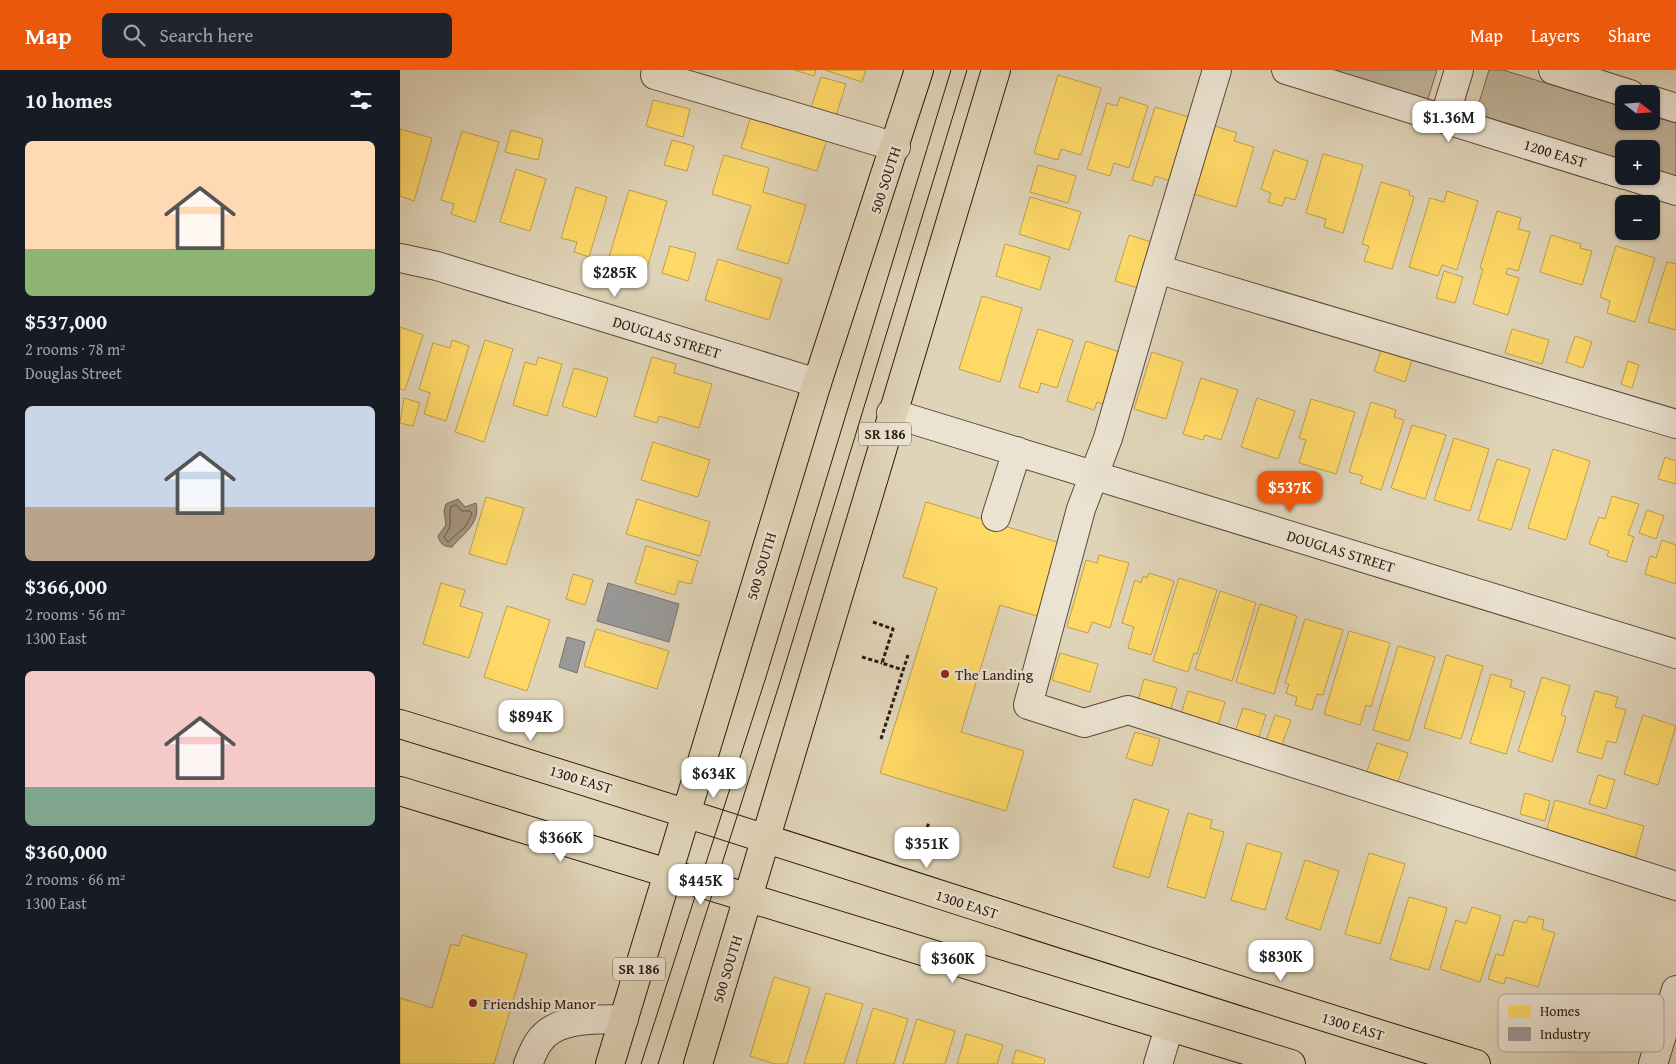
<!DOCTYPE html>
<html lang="en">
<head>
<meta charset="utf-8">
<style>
	:root { --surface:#171b24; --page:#20242c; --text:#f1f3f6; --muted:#9ea1a6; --accent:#ea580c }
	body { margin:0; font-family:"Gentium Book Plus",serif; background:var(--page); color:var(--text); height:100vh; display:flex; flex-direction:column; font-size:19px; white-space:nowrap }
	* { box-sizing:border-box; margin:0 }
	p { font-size:16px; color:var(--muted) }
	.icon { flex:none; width:28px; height:28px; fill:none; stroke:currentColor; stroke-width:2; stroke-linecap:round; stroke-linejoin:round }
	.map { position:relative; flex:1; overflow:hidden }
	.sheet { display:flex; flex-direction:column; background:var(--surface); width:400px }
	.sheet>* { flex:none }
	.needle { width:32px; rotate:107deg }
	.buttons { position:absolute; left:1215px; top:15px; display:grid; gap:10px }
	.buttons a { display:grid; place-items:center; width:45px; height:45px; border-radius:8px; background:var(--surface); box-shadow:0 1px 4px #0004; font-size:25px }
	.price { position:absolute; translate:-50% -42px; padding:0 11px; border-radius:10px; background:#fff; color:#222; font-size:16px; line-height:32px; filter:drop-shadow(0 1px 2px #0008) }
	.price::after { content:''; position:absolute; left:50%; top:30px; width:15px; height:11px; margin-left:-8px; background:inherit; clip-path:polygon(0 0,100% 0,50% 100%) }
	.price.current { background:var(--accent); color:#fff }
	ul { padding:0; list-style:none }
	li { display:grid; align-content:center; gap:10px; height:265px; padding:0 25px }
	li span { display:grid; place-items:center; height:155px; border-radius:8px; color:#555 }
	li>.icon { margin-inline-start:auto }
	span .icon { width:90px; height:90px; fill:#fffc; stroke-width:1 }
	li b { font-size:21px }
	h2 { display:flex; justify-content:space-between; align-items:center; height:60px; padding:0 25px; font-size:21px }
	header { display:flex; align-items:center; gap:30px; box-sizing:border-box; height:70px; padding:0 25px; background:var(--accent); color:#fff }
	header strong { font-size:24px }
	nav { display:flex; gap:28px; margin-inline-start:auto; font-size:18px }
	.search { width:350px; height:45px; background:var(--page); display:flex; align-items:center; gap:12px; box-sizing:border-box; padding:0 18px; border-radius:8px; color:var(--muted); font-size:19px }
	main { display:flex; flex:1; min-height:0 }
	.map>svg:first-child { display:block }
</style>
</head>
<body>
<header>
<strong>Map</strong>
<div class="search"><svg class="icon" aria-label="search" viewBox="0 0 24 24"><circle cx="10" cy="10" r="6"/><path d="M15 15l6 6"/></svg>Search here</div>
<nav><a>Map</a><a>Layers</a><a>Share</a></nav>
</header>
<main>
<section class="sheet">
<h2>10 homes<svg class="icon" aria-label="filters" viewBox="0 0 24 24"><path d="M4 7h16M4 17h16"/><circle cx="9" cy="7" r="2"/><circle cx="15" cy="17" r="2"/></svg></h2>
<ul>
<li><span style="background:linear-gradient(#ffd9b3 70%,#8fb573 0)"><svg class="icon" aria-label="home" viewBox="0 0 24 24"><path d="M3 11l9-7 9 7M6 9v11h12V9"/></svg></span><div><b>$537,000</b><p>2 rooms · 78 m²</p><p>Douglas Street</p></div></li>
<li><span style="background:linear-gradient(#c9d6e8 65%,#b9a48a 0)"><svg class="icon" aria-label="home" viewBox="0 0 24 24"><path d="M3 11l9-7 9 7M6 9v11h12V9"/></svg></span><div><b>$366,000</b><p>2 rooms · 56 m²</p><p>1300 East</p></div></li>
<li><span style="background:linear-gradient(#f6c9c9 75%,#7fa58c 0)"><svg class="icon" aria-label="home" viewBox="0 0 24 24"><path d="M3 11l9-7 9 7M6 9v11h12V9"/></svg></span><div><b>$360,000</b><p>2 rooms · 66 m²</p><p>1300 East</p></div></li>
</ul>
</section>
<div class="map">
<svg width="1276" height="994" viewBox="0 0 1276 994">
	<rect width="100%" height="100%" fill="#e0d4b8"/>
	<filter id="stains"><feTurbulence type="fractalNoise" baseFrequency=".004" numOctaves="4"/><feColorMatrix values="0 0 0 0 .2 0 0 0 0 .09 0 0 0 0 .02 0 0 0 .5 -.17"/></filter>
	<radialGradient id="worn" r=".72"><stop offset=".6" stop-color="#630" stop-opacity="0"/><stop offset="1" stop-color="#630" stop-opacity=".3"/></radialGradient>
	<path fill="#c2b49b" stroke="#786655" d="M 922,0 L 1037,0 L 1027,32 Z
		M 1089,0 L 1103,0 L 1224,37 L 1224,51 L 1251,51 L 1251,46 L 1276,53 L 1276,108 L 1251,101 L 1251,79 L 1224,79 L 1224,92 L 1075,46 Z"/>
	<path fill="#a3947f" stroke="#746352" d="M 58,429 L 65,437 L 76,433 C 81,453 63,464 52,477 C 43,477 40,473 38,466 L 46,455 L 44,441 L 46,434 Z"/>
	<path fill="#ffd966" stroke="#c09f4c" d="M 394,0 L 416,0 L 414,6 Z
		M 425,0 L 466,0 L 462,12 Z
		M 658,5 L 701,18 L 681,85 L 661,79 L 658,90 L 634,83 Z
		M 421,7 L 446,14 L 435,49 L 410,41 Z
		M 720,27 L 748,36 L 729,98 L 714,93 L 710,106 L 687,99 L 707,33 L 717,36 Z
		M 253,30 L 290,39 L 283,67 L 246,56 Z
		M 755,37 L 796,49 L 776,113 L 755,106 L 752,116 L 732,110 Z
		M 353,40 L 429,63 L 417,101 L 341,78 Z
		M 815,56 L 837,63 L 834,71 L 854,77 L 836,137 L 794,124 Z
		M 0,59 L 32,68 L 14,131 L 0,126 Z
		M 111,60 L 143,69 L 138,90 L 105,82 Z
		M 62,61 L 99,72 L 75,152 L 51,144 L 54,134 L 41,130 Z
		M 272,70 L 294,76 L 287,101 L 264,95 Z
		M 874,80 L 908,91 L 895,130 L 885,127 L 882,136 L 868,132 L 871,123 L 861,119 Z
		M 923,84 L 963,95 L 943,163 L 924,157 L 926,149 L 906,143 Z
		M 324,85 L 369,98 L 363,122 L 406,135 L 388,194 L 337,179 L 351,136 L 312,124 Z
		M 638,95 L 676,106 L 668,133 L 630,122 Z
		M 116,99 L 146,109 L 130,161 L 100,152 Z
		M 981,112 L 1010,121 L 1009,125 L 1014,127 L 992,199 L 964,191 L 969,176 L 962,174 Z
		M 176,117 L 207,127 L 189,187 L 174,182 L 177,172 L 161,168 Z
		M 229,120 L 267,131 L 245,205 L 207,194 Z
		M 1047,121 L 1078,131 L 1057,200 L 1042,195 L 1038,206 L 1009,197 L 1030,128 L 1044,132 Z
		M 630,127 L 681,142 L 669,180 L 619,164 Z
		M 1097,141 L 1121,148 L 1118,159 L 1130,162 L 1118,201 L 1108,198 L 1106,204 L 1119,208 L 1108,245 L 1073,234 L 1083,199 L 1080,198 Z
		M 729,165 L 758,174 L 745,220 L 715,211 Z
		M 1151,165 L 1181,174 L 1180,178 L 1192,181 L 1182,215 L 1140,202 Z
		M 605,174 L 650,187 L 640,220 L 596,206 Z
		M 270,176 L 296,183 L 288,211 L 262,203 Z
		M 1216,176 L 1255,188 L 1235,252 L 1207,243 L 1210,231 L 1200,227 Z
		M 318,189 L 382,209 L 369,250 L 305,230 Z
		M 1267,192 L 1276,194 L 1276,260 L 1248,252 Z
		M 1044,201 L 1063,207 L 1055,233 L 1036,228 Z
		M 582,226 L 622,238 L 600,312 L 559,299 Z
		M 0,257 L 23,265 L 5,320 L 0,319 Z
		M 638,259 L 673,270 L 657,318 L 641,313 L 638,323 L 619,317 Z
		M 1112,259 L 1149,270 L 1142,294 L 1105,283 Z
		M 1175,266 L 1192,272 L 1183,298 L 1166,292 Z
		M 52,270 L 69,276 L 46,351 L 24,344 L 30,323 L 19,319 L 33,273 L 50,278 Z
		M 85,270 L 113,279 L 84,372 L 55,362 Z
		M 686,271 L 723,283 L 707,335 L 697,332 L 694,340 L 667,331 Z
		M 984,273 L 1014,283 L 1005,312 L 974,301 Z
		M 752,282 L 783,292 L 766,349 L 734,339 Z
		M 138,287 L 162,294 L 147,346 L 113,335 L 125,292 L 136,295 Z
		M 252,287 L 276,294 L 274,303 L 312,314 L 299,358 L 259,346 L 257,353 L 234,346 Z
		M 1228,291 L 1239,295 L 1232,318 L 1221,314 Z
		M 174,298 L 208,308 L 196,347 L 162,336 Z
		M 801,308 L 838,320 L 821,370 L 805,365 L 803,370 L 783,364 Z
		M 4,328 L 20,333 L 13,356 L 0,353 Z
		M 857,328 L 895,341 L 878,389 L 841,377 Z
		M 911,329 L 955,342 L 936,404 L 899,393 L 906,370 L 899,368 Z
		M 971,332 L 996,340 L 994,347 L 1004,350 L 981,420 L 960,413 L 963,406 L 949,402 Z
		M 1012,355 L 1046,365 L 1025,429 L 991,418 Z
		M 1054,368 L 1089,379 L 1070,441 L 1034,430 Z
		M 253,372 L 310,390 L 298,427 L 241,410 Z
		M 1153,379 L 1190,391 L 1166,470 L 1128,458 Z
		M 1265,387 L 1276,391 L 1276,414 L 1258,409 Z
		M 1097,389 L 1130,399 L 1111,460 L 1078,450 Z
		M 1212,426 L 1239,434 L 1228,465 L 1234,467 L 1226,492 L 1207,486 L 1209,481 L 1189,474 L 1199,447 L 1205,449 Z
		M 86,427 L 124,438 L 106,495 L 69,484 Z
		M 237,429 L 310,452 L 300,486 L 226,464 Z
		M 526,432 L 660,473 L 637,546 L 600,535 L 561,662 L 624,681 L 606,741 L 480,703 L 537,518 L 503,507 Z
		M 1247,440 L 1264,446 L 1256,469 L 1239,463 Z
		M 1262,470 L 1276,475 L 1276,514 L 1245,504 L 1250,486 L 1256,488 Z
		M 246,476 L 298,491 L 291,514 L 279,511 L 275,525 L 235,513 Z
		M 699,485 L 729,493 L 710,558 L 692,552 L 688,563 L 667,557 L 686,490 L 697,493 Z
		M 749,503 L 774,511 L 751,585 L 728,578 L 734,557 L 722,553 L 735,510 L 741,513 L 743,506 L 747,508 Z
		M 173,504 L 193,510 L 185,535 L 166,529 Z
		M 779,508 L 817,520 L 797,584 L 794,583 L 788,602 L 753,591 Z
		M 41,513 L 65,520 L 60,536 L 83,543 L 69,588 L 23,574 Z
		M 820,521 L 856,533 L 832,611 L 795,599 Z
		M 860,534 L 897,546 L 874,624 L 836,612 Z
		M 107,536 L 150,550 L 127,621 L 84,607 Z
		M 905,549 L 943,560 L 923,625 L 917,624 L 912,640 L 895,635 L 897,627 L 886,623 L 889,614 L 885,613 Z
		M 196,559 L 269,581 L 257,619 L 184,596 Z
		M 949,561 L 990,573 L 971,637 L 966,635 L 960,655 L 924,644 Z
		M 998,576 L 1035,587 L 1009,671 L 973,660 Z
		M 660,583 L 698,594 L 690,622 L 652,610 Z
		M 1046,585 L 1083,596 L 1061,669 L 1024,658 Z
		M 1091,604 L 1112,610 L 1110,617 L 1125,622 L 1106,684 L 1070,673 Z
		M 1142,607 L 1170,616 L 1161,645 L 1166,647 L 1152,692 L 1118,681 Z
		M 744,609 L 777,618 L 770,641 L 738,631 Z
		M 788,621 L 825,632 L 818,655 L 781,644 Z
		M 1195,621 L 1218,627 L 1215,637 L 1226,640 L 1216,673 L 1207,671 L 1202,689 L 1177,682 Z
		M 843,638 L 866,645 L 858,669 L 835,662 Z
		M 875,645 L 891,650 L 881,677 L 866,671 Z
		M 1243,645 L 1276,656 L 1258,715 L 1224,704 Z
		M 735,662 L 760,669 L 752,696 L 726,688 Z
		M 977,673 L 1008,683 L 997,714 L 966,704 Z
		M 1198,705 L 1215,710 L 1206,739 L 1189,734 Z
		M 1125,723 L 1150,731 L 1145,751 L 1120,744 Z
		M 734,729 L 769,740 L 749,808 L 713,797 Z
		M 1155,730 L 1244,756 L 1235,788 L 1146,762 Z
		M 788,743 L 812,750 L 810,758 L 824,762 L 805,828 L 767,817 Z
		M 847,773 L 882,783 L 865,840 L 831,830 Z
		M 969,783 L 1005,794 L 980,874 L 945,864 Z
		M 905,790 L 939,801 L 920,860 L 886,849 Z
		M 1009,827 L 1047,838 L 1029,900 L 990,889 Z
		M 1072,837 L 1101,846 L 1080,912 L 1040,899 L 1056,850 L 1066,854 Z
		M 1129,846 L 1144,850 L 1142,859 L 1155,863 L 1138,917 L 1106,907 L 1104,914 L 1088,909 L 1096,884 L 1103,886 L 1114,850 L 1126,853 Z
		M 62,865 L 127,884 L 94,994 L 0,994 L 0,928 L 32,938 L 51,874 L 59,876 Z
		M 374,907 L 410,918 L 387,994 L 375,994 L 350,986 Z
		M 426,923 L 463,934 L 444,994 L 404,994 Z
		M 473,938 L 508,949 L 494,994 L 456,994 Z
		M 517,949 L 555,961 L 545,994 L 503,994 Z
		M 566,964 L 603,975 L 597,994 L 557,994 Z
		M 616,980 L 645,989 L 644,994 L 612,994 Z"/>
	<path fill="#999" stroke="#797370" d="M 208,513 L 279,534 L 269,572 L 197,551 Z
		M 167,567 L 185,572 L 177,603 L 159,597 Z"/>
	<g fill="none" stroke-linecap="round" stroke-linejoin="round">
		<path stroke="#685647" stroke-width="1" d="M 56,435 L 62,441 L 70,441 L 72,444 L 65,457 L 48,472 L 44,467 C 55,452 47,451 51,437 Z"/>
		<defs>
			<path id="minor" d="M 817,0 L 757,199 L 1276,354
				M 886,0 L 1224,105
				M 1153,0 L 1230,24
				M 255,5 L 496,77
				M 1251,30 L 1276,38
				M 1044,49 L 1059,0
				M 1229,106 L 1276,121
				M 0,188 L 37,196 L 417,313
				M 757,199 L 708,368 L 681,439 L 628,635 L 684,653 L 728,640 L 1276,816
				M 491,343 L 1276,584
				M 596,447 L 617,381
				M 128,994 C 131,987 134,979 138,973 C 155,946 197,950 224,949
				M 758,994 L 769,958
				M 1253,994 L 1276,920"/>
			<path id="major" d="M 0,654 C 360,764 717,884 1076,994
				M 0,721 L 891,994
				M 210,994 L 417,313 L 519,0
				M 298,994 C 399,663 495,331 596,0"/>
		</defs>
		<use href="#minor" stroke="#5a4839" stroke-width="30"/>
		<use href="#major" stroke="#2e190f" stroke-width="30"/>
		<path stroke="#2e190f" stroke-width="3" stroke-dasharray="4 2.5" stroke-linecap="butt" d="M 473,552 L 493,559 L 482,593 L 503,600
			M 462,587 L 482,593
			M 481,669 L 508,585
			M 521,776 L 529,752"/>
		<use href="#minor" stroke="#ebe3d1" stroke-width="28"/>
		<use href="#major" stroke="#e0d4b8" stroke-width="28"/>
		<path stroke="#2e190f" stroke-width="1" d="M 241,994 L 366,607 L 551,0
			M 258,994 L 380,612 L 567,0"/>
	</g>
	<g fill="#8f2418" stroke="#ebe3d1" stroke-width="2">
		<circle cx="545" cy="604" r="5"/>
		<circle cx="73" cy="933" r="5"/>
	</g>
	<g text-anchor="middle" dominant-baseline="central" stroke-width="5" stroke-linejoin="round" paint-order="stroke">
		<g fill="#ebe3d1" stroke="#675649" stroke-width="1">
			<rect x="459" y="352.5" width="52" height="23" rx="4"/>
			<rect x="213" y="887.5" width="52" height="23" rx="4"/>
		</g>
		<g font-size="14" font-weight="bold" fill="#2e190f">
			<text x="485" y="364">SR 186</text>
			<text x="239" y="899">SR 186</text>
		</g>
		<g font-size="15" fill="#2e190f" stroke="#ebe3d1">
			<text transform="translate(1155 83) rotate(17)">1200 EAST</text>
			<text transform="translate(485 110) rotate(-72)">500 SOUTH</text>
			<text transform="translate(267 267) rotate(17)">DOUGLAS STREET</text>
			<text transform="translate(941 481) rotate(17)">DOUGLAS STREET</text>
			<text transform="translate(361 496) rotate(-73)">500 SOUTH</text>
			<text transform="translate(181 709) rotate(17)">1300 EAST</text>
			<text transform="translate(567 834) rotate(18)">1300 EAST</text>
			<text transform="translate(327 899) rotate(-73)">500 SOUTH</text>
			<text transform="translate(953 956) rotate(17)">1300 EAST</text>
		</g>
		<g font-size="15" fill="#2e190f" stroke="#ebe3d1" text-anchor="start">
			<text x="555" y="604">The Landing</text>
			<text x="83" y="933">Friendship Manor</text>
		</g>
	</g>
	<rect x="1098" y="924" width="166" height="58" rx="8" fill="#ebe3d1" stroke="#b2a697" stroke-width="1"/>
	<rect x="1108" y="935" width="23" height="13" fill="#ffd966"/>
	<rect x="1108" y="957" width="23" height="14" fill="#999"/>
	<g font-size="14" fill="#2e190f">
		<text x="1140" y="946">Homes</text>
		<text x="1140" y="969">Industry</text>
	</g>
	<rect width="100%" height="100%" filter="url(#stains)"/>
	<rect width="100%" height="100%" fill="url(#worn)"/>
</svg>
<div class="buttons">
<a><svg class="needle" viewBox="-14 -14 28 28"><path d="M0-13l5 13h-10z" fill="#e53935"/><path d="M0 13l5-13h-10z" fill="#9ea1a6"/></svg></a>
<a>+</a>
<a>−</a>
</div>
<b class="price" style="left:1049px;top:73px">$1.36M</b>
<b class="price" style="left:215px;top:228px">$285K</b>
<b class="price current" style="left:890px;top:443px">$537K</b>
<b class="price" style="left:131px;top:672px">$894K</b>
<b class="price" style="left:314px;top:729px">$634K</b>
<b class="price" style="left:161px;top:793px">$366K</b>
<b class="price" style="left:527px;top:799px">$351K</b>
<b class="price" style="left:301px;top:836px">$445K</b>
<b class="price" style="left:881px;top:912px">$830K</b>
<b class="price" style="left:553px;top:914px">$360K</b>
</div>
</main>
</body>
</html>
